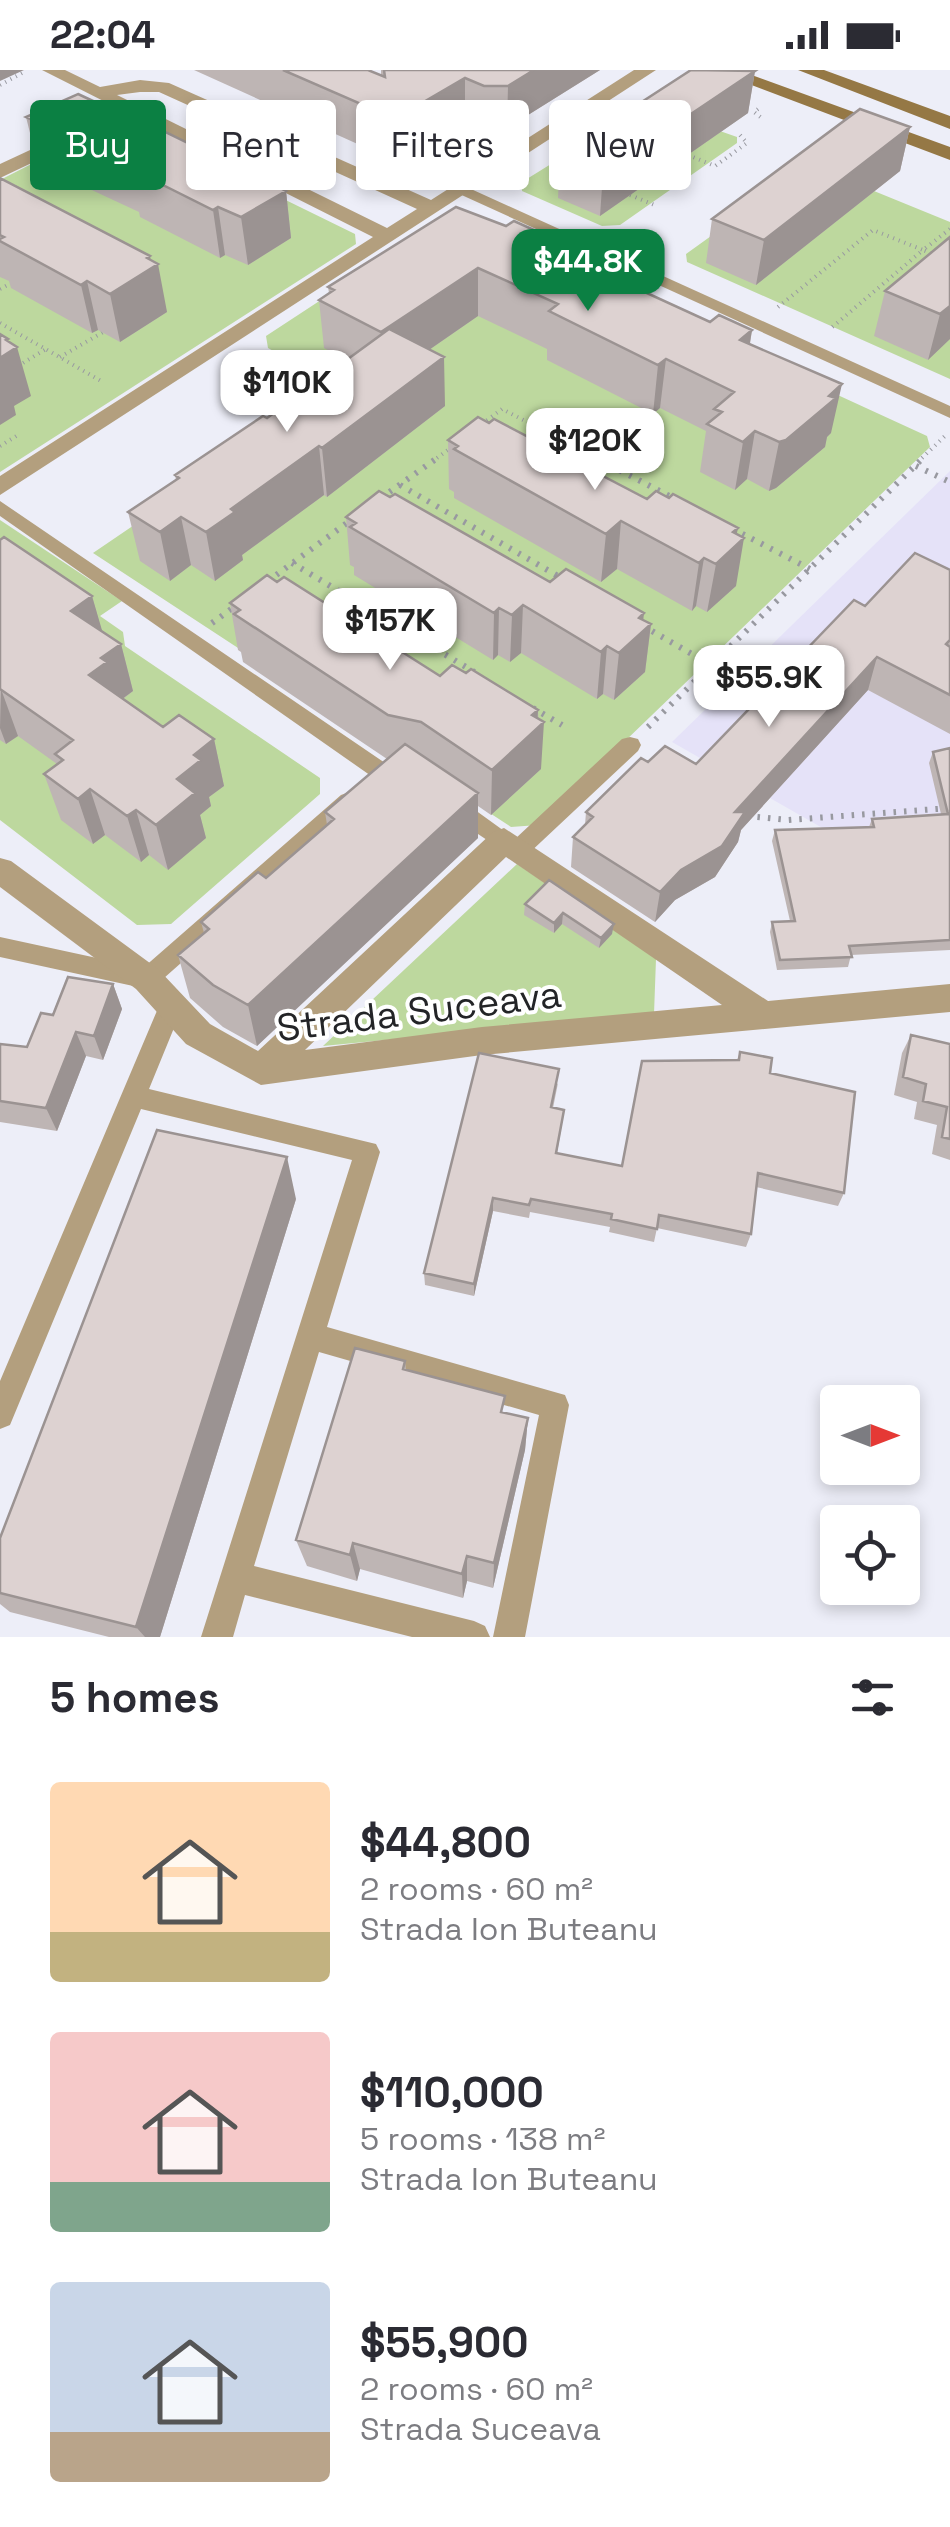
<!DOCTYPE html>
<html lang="en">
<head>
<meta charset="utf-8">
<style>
	:root { --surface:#fff; --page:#f7f7f7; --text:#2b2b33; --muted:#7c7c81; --accent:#0b8043 }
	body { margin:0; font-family:"Space Grotesk",sans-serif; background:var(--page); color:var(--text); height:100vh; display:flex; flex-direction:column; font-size:38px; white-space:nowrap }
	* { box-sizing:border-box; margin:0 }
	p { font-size:32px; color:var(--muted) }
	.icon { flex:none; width:55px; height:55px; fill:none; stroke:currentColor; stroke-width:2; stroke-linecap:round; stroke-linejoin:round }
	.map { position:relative; height:1567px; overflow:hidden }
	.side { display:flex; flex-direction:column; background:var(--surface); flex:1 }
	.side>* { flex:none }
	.hud { position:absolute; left:30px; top:30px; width:890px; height:90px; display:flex; gap:20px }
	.needle { width:65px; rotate:90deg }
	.tools { position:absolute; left:820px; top:1315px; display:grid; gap:20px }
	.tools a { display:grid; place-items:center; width:100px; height:100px; border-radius:10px; background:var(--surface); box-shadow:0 5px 15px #0003; font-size:50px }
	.price { position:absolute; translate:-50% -85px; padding:0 22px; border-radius:20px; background:#fff; color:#222; font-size:32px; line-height:65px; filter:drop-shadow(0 2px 5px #0008) }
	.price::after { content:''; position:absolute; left:50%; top:60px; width:30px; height:22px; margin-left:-15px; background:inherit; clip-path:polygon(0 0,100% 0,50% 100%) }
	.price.selected { background:var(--accent); color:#fff }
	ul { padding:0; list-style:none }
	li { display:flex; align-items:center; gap:30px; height:250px; padding:0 50px }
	li span { display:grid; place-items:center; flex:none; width:280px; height:200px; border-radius:10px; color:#555 }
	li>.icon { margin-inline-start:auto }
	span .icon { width:120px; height:120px; fill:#fffc; stroke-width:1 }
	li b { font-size:42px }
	h2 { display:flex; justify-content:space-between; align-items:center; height:120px; padding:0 50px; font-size:42px }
	.chip { padding:0 35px; border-radius:10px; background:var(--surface); box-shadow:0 5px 15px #0003; font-size:35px; line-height:90px }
	.chip.selected { background:var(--accent); color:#fff }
	.status { display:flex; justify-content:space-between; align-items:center; height:70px; padding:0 50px; background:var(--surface); direction:ltr }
	.status svg { height:28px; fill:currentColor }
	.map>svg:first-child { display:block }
</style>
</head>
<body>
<div class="status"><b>22:04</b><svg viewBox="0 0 49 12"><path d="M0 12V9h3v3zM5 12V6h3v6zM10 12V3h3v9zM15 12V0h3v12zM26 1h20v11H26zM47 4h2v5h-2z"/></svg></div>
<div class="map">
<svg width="950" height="1567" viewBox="0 0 950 1567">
	<rect width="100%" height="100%" fill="#edeef8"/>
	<path fill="#e5e2f8" d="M 950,401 L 950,750 L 826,760 L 672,672 Z"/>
	<path fill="#bdd89e" d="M 646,35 L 737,67 L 737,73 L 620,155 L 602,156 L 522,121 L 522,112 Z
		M 110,54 L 131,54 L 355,164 L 356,174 L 0,402 L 0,110 Z
		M 803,100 L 874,121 L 950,152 L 950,309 L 687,192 L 686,184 Z
		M 443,150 L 457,150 L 927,366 L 930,377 L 538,755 L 511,757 L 93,483 L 337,317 L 268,278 L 266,266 Z
		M 0,450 L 122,531 L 100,546 L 123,562 L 125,576 L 320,708 L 320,724 L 171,854 L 137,855 L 0,750 Z
		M 517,794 L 656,889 L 654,944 L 323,976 Z"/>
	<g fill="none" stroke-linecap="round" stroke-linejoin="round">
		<path stroke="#9899a0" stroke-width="4" stroke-dasharray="1 5" stroke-linecap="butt" d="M 0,15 L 22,3
			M 758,39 L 754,42 L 763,49
			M 440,59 L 479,76
			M 688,85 L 715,96 L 747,73 L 740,65
			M 630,125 L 657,136
			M 950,159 L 923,180 L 950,191
			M 0,219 L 17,210
			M 778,237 L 873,160 L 923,180 L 830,259
			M 0,253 L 103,312
			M 60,287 L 110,258
			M 18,296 L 46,279
			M 482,354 L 502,339 L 596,388
			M 0,376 L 18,365
			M 437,388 L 452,377
			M 922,388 L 946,365"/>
		<path stroke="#9899a0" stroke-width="6" stroke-dasharray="2.5 8" stroke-linecap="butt" d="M 592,386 L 677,430
			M 916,396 L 950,412
			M 400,415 L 563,509
			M 381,428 L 440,386
			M 733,459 L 810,499
			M 292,493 L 476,603
			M 268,511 L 351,450
			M 212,553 L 234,537
			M 643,556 L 711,595
			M 533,638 L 562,655
			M 648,657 L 925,386
			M 747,746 L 788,750 L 950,738"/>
		<path fill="#b39f7e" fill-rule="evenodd" d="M 460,114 L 950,336 L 950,348 L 455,122 L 452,119 Z
			M 0,431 L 388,695 L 411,700 L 414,706 L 411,712 L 403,714 L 374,708 L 0,446 Z
			M 630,667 L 638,669 L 641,675 L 638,681 L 526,786 L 510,786 L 508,778 L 496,776 L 448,744 L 445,738 L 456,729 L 464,732 L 515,769 L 622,669 Z
			M 349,722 L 360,731 L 357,737 L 155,916 L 147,919 L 0,887 L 0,867 L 143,898 L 341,725 Z
			M 171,926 L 180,929 L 183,936 L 149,1019 L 376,1074 L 380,1082 L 327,1257 L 565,1325 L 569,1335 L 525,1567 L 493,1567 L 539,1345 L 319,1282 L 254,1496 L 474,1551 L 485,1556 L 490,1567 L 412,1567 L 245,1525 L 233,1567 L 201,1567 L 352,1090 L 141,1039 L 10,1355 L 0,1359 L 0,1311 L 159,936 L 162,929 Z"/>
		<path fill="#b39f7e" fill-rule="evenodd" d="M 42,0 L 65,0 L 100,17 L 140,10 L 169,13 L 431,130 L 634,0 L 656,0 L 0,425 L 0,406 L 373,167 ZM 140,22 L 159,22 L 417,139 L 387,158 L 117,25 Z
			M 71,61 L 78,63 L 78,71 L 0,108 L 0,94 Z
			M 504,758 L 768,931 L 950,914 L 950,942 L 482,985 L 261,1015 L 186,974 L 136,919 L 0,817 L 0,788 L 11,791 L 158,899 L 210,954 L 258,981 L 493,762 ZM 506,787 L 722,935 L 482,957 L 305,980 Z"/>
		<path fill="#957845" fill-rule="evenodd" d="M 712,0 L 738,0 L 950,77 L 950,90 Z
			M 798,0 L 824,0 L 950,46 L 950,59 Z"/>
	</g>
	<path fill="#beb5b4" d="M 194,0 L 283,0 L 381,5 L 381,0 L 600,0 L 507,58 L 484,58 L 465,50 L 393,94 L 393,90 Z
		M 755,1 L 748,43 L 600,146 L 558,128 L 560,85 Z
		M 26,47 L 286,121 L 291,168 L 248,195 L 225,185 L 220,188 L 140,147 L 139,142 L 38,95 Z
		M 910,57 L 900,101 L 756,215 L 706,193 L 712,149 Z
		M 0,108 L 151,190 L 167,242 L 120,272 L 98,260 L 92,263 L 11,218 L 9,211 L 0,207 Z
		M 456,137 L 616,197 L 615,205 L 641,217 L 640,220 L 710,252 L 752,260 L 750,274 L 831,363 L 827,367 L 825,377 L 776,418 L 769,421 L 747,409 L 735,420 L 700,402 L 706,361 L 660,338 L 653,344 L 547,290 L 547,279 L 478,246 L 429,280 L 445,336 L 327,427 L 324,425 L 242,485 L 243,490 L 215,511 L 191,495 L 170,511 L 140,491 L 128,442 L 176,410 L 175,405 L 267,348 L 346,290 L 324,278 L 319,230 L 329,223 L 328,217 Z
		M 950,167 L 950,269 L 928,290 L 874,266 L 885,221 Z
		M 448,370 L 647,429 L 737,464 L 736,516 L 707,542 L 696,536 L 692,541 L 617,499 L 601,512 L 454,428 L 454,422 L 449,419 Z
		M 346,447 L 550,512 L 644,550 L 651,554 L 645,602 L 614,630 L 603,624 L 597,629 L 521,583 L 510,592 L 498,585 L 493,590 L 354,505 L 354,497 L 350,495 Z
		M 0,470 L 92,526 L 102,562 L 121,574 L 133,621 L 123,629 L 163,657 L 214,669 L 224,716 L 209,727 L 211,736 L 200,745 L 206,768 L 168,800 L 149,785 L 141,792 L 105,765 L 93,774 L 61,750 L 44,704 L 57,694 L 18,666 L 6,674 L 0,670 Z
		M 950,500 L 950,664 L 868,620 L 741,760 L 738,772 L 715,807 L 675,830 L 655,852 L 571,797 L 573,767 L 585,755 L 586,742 L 648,692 L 696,694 L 865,536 Z
		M 230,533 L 440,606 L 466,603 L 538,640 L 541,699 L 491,745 L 478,736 L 478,768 L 257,976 L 223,957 L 190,928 L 178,885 L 204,863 L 201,852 L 266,808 L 327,755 L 325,742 L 387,689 L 243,592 L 241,582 L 238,580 Z
		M 950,678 L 950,880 L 851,885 L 848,897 L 777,900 L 770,862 L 772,852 L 790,851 L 772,771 L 775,760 L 869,757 L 872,749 L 941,744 L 929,693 L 933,682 Z
		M 549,810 L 612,864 L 599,878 L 562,854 L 554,863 L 524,845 L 525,834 Z
		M 113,914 L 122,939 L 103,990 L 86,986 L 57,1061 L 0,1052 L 0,974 L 27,977 L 53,945 Z
		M 911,965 L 950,974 L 950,1090 L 932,1084 L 937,1055 L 914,1049 L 917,1032 L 894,1025 L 902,983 Z
		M 740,982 L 770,1003 L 844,1123 L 838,1136 L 756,1117 L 751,1164 L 746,1177 L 657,1158 L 654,1172 L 609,1162 L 610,1157 L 530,1142 L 529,1148 L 493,1141 L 474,1226 L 425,1215 L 424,1203 L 558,1013 L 553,1038 L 562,1054 L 557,1083 L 622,1096 L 737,990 Z
		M 296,1129 L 160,1567 L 109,1567 L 10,1542 L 0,1534 L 0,1468 Z
		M 405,1291 L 406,1300 L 504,1342 L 528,1348 L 525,1380 L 493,1518 L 467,1511 L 463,1528 L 360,1499 L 357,1511 L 307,1496 L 296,1470 Z"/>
	<path fill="#9b9392" d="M 0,0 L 24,0 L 0,11 Z
		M 534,0 L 600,0 L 507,58 L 508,16 Z
		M 755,1 L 748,43 L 600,146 L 603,103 Z
		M 465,8 L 465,50 L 393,94 L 391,51 Z
		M 910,57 L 900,101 L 756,215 L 764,170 Z
		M 286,121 L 291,168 L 248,195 L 241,147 Z
		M 218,137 L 225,185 L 220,188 L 213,140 Z
		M 150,186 L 152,198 L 158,194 L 167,242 L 120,272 L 110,224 Z
		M 478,198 L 478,246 L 384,311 L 381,262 Z
		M 87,211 L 98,260 L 92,263 L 81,215 Z
		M 950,236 L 950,269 L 928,290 L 940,244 Z
		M 752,260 L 744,308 L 740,270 Z
		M 8,269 L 12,280 L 17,277 L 31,326 L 14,336 L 16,345 L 0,355 L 0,288 L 6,270 Z
		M 444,287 L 445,336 L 327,427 L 322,378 Z
		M 666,289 L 660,338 L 653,344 L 658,295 Z
		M 842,314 L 831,363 L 827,367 L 825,377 L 776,418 L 769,421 L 779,372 Z
		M 755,361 L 747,409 L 735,420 L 743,372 Z
		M 319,376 L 324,425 L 242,485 L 243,490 L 215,511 L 206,462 L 231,439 Z
		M 181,447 L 191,495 L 170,511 L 160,462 Z
		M 621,451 L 617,499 L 601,512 L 606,464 Z
		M 738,458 L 734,477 L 744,468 L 736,516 L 707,542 L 716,494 L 733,462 Z
		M 704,488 L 696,536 L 692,541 L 699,493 Z
		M 92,526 L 106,574 L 71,541 Z
		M 523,535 L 521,583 L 510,592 L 512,545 Z
		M 499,538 L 498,585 L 493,590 L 494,543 Z
		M 644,543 L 642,562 L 651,554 L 645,602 L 614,630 L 619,583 L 639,548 Z
		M 121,574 L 133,621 L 118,632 L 89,605 L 101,588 Z
		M 607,576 L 603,624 L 597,629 L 601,582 Z
		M 877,587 L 868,620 L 741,760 L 738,772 L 715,807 L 675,830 L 655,852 L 660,822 Z
		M 1,619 L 18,666 L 6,674 L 0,658 Z
		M 538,640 L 537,658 L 544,652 L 541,699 L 491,745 L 492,700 L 532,645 Z
		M 214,669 L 224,716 L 209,727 L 211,736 L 200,745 L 206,768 L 168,800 L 156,755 L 177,709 L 194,685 Z
		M 90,719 L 105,765 L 93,774 L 78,729 Z
		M 478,723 L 478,768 L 257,976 L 248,935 Z
		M 136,740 L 149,785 L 141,792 L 127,746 Z
		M 563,843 L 562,854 L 554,863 L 554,853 Z
		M 614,854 L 612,864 L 599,878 L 601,868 Z
		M 113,914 L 122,939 L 103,990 L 94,966 Z
		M 76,962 L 86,986 L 57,1061 L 46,1038 Z
		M 287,1087 L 296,1129 L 160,1567 L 145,1567 L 136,1557 Z
		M 493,1128 L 493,1141 L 474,1226 L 474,1214 Z
		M 528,1348 L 525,1380 L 493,1518 L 494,1493 Z
		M 353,1473 L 360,1499 L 357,1511 L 350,1485 Z
		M 467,1486 L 467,1511 L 463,1528 L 462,1504 Z"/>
	<path fill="#ddd2d1" stroke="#9b9392" stroke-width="2.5" d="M 283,0 L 368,0 L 385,7 L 384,0 L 534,0 L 508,16 L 484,16 L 465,8 L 391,51 L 391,47 Z
		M 691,0 L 755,1 L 603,103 L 560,85 Z
		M 78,24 L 108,38 L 112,36 L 286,121 L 241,147 L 218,137 L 213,140 L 131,99 L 136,97 L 26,47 Z
		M 860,39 L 910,57 L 764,170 L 712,149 Z
		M 0,108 L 150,186 L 147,188 L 158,194 L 110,224 L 87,211 L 81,215 L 0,171 L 0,169 L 4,167 L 0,165 Z
		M 456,137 L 506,156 L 514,151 L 616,197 L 608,202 L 641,217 L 638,219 L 710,252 L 719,245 L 752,260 L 740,270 L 842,314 L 829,326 L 836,328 L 786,370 L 779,372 L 755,361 L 743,372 L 707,354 L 722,342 L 714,339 L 734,322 L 666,289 L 658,295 L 549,241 L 558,234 L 478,198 L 381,262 L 319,230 L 334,220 L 328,217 Z
		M 950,167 L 950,236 L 940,244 L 885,221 Z
		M 389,259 L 444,287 L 322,378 L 319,376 L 231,439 L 235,442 L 206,462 L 181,447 L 160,462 L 128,442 L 179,408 L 175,405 L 263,346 L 267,348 Z
		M 0,264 L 8,269 L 6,270 L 17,277 L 0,288 Z
		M 478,347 L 489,353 L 494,349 L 647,429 L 656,421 L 669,428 L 673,424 L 738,458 L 733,462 L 744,468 L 716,494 L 704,488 L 699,493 L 621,451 L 606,464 L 454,379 L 458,376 L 448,370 Z
		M 379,421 L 390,427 L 395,424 L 550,512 L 566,499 L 644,543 L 639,548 L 651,554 L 619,583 L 607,576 L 601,582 L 523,535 L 512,545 L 499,538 L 494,543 L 350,457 L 356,453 L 346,447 Z
		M 4,467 L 92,526 L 71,541 L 121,574 L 101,588 L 107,592 L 89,605 L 163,657 L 179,645 L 214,669 L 194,685 L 201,690 L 177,709 L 195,723 L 156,755 L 136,740 L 127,746 L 90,719 L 78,729 L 44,704 L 63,690 L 55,684 L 73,670 L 0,619 L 0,470 Z
		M 915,483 L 950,500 L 950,570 L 946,574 L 950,577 L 950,625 L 877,587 L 735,742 L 745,742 L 722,776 L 681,800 L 660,822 L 573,767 L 593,747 L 586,742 L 641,688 L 648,692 L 665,676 L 696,694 L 854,530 L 865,536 Z
		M 267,505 L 277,512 L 284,507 L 440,606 L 452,595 L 466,603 L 471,599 L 538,640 L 532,645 L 544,652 L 492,700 L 421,652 L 388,645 L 234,544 L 240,540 L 230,533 Z
		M 405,674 L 478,723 L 248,935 L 213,915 L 178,885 L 209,859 L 201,852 L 258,802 L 266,808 L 334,749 L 325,742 Z
		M 950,678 L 950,870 L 849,876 L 852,887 L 780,890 L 772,852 L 795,851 L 775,760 L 874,757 L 872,749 L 948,744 L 933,682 Z
		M 549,810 L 614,854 L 601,868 L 563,843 L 554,853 L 525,834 Z
		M 68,907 L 113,914 L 94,966 L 76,962 L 46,1038 L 0,1031 L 0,974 L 27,977 L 41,943 L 53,945 Z
		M 911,965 L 950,974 L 950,1069 L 942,1067 L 947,1037 L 923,1031 L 926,1014 L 903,1007 Z
		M 740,982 L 772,988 L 770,1003 L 855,1022 L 844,1123 L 758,1103 L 751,1164 L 659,1145 L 657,1159 L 611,1149 L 612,1144 L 531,1129 L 529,1135 L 493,1128 L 474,1214 L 424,1203 L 479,983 L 559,999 L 551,1037 L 564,1040 L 556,1083 L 622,1096 L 642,991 L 739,990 Z
		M 157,1060 L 287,1087 L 136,1557 L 0,1523 L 0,1468 Z
		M 355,1278 L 405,1291 L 403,1299 L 505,1326 L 501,1342 L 528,1348 L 494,1493 L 467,1486 L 462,1504 L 353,1473 L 350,1485 L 296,1470 Z"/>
	<g text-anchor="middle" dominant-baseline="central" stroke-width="8" stroke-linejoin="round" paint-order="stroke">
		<g font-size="38" fill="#232427" stroke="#fff">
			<text transform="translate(419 941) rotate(-7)">Strada Suceava</text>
		</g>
	</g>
</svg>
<div class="tools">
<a><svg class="needle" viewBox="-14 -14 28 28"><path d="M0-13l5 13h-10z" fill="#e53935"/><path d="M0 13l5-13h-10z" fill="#7c7c81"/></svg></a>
<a><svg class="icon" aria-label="locate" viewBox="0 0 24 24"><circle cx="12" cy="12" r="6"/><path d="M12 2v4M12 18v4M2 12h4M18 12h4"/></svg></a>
</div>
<b class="price selected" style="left:588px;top:244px">$44.8K</b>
<b class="price" style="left:287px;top:365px">$110K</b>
<b class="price" style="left:595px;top:423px">$120K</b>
<b class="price" style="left:390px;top:603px">$157K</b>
<b class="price" style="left:769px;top:660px">$55.9K</b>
<div class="hud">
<a class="chip selected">Buy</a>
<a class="chip">Rent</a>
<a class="chip">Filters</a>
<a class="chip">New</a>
</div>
</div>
<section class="side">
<h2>5 homes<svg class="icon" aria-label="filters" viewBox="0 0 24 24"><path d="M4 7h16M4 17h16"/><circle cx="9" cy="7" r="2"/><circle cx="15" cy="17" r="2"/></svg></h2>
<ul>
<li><span style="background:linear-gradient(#ffd9b3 75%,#c2b280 0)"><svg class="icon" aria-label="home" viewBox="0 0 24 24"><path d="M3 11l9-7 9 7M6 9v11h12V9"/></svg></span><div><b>$44,800</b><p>2 rooms · 60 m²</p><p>Strada Ion Buteanu</p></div></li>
<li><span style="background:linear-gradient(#f6c9c9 75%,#7fa58c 0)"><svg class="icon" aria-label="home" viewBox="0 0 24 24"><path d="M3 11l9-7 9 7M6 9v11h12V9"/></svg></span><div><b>$110,000</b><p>5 rooms · 138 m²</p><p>Strada Ion Buteanu</p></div></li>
<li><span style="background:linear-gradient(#c9d6e8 75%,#b9a48a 0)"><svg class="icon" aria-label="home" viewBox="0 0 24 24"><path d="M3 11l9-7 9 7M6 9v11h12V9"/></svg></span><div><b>$55,900</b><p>2 rooms · 60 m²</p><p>Strada Suceava</p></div></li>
</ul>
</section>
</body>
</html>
